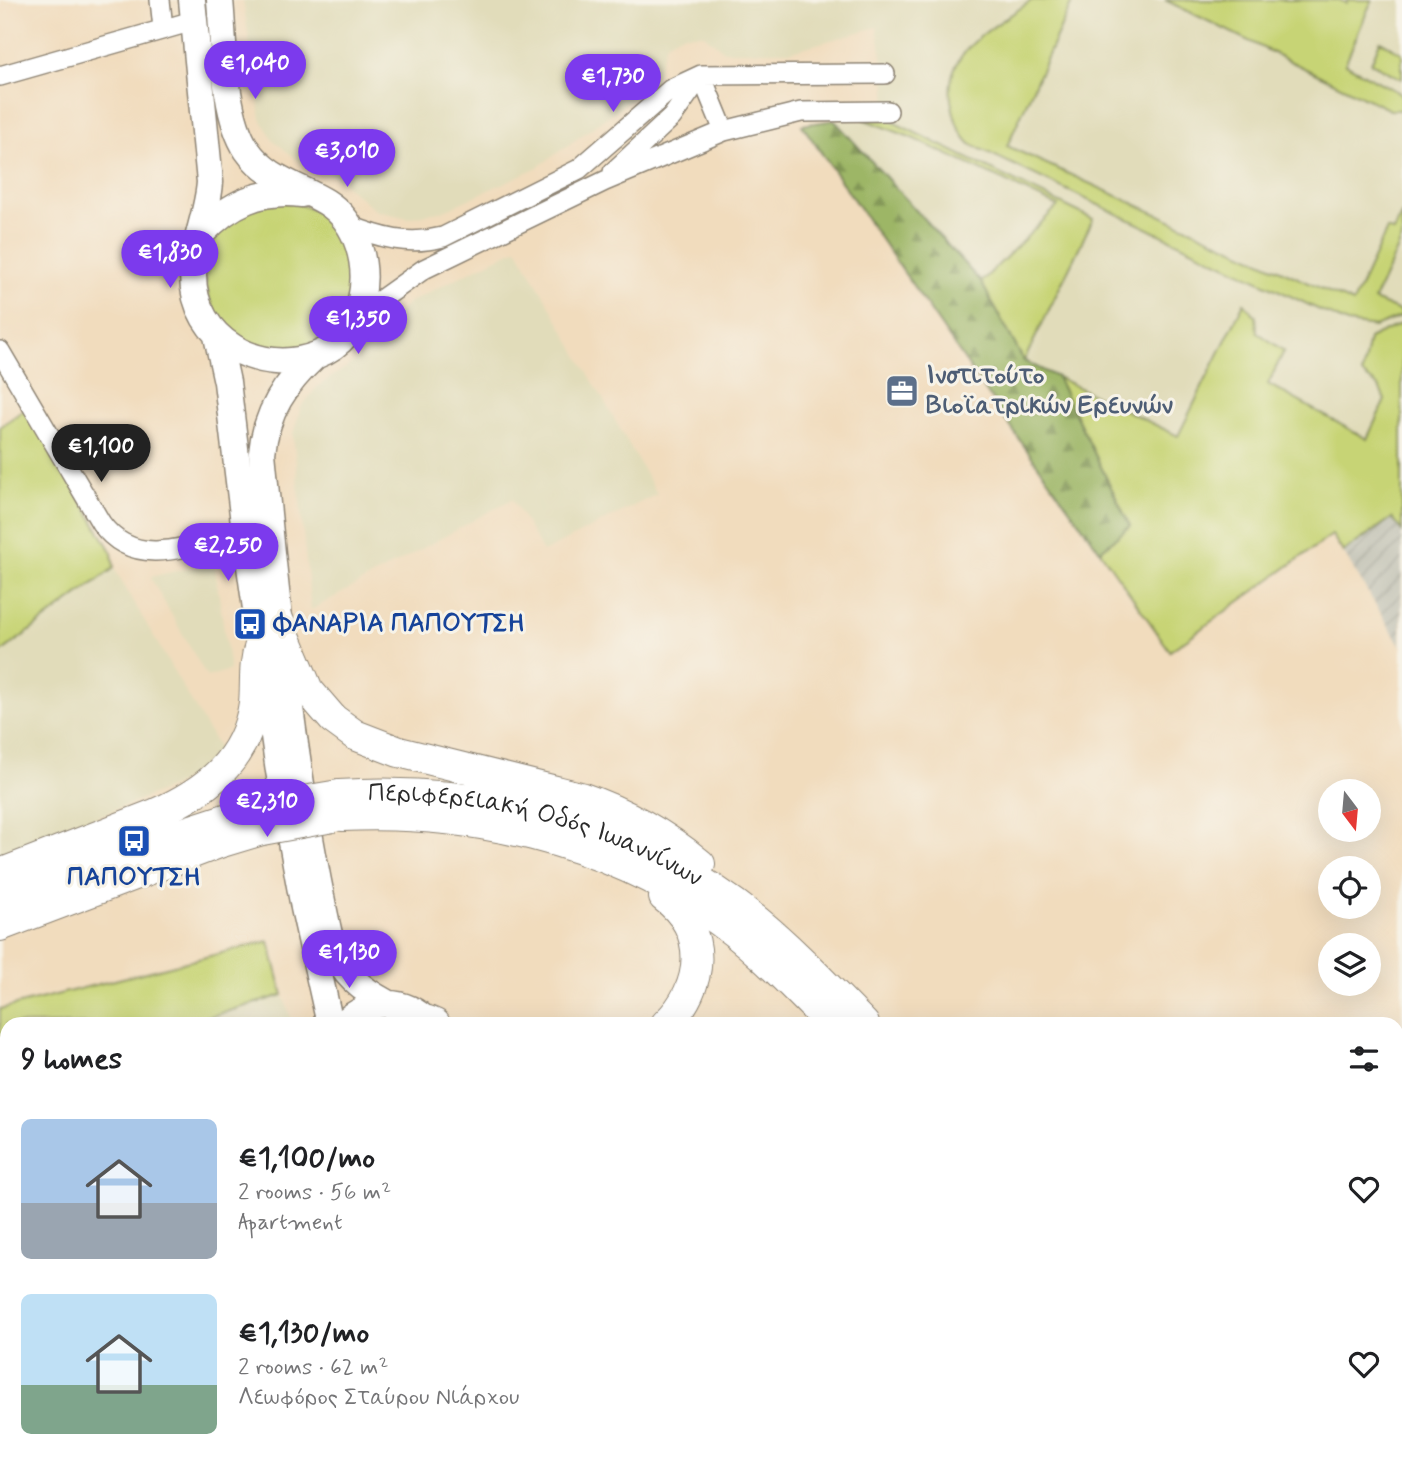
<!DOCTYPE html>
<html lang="en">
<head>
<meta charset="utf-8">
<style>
	:root { --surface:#fff; --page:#f2f2f2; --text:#202124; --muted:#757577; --accent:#7c3aed }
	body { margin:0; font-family:Mynerve,sans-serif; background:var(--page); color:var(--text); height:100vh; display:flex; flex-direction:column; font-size:26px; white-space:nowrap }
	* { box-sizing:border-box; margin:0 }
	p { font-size:23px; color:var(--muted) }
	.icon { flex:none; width:38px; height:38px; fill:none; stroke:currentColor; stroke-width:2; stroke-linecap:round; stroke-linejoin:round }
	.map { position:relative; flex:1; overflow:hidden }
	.drawer { position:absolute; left:0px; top:1017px; width:1404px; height:450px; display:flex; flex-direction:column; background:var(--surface); border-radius:21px 21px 0 0; box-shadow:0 7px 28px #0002 }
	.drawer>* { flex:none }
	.needle { width:46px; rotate:164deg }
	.controls { position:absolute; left:1318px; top:779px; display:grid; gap:14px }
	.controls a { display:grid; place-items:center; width:63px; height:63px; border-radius:50%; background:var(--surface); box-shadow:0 7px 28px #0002; font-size:35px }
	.price { position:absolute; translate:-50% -60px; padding:0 16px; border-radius:24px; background:var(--accent); color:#fff; font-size:23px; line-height:46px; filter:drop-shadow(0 2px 4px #0008) }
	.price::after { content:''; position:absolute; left:50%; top:42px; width:21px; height:16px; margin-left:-10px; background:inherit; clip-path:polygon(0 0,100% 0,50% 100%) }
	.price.active { background:#222; color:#fff }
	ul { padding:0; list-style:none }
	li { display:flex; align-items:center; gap:21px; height:175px; padding:0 21px }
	li span { display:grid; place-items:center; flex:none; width:196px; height:140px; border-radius:10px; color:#555 }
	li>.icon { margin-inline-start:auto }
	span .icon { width:84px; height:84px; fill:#fffc; stroke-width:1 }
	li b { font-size:30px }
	h2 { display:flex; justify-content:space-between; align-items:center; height:84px; padding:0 21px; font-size:30px }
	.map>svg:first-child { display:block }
</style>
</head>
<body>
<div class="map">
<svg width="1402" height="1465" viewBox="0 0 1402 1465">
	<defs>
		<pattern id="industrial-furrows" width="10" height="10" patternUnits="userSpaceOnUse" patternTransform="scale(1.75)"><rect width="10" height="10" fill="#c5c5b8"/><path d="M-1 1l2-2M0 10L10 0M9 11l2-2" fill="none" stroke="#a9a99e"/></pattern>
		<pattern id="forest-firs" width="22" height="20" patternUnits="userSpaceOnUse" patternTransform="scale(1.75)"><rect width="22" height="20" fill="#9db666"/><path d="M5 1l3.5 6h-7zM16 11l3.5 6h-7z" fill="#809454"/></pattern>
	</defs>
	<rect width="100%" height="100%" fill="#f7f3e8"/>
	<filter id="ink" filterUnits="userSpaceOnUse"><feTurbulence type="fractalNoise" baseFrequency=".0143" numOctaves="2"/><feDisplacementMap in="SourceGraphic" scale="14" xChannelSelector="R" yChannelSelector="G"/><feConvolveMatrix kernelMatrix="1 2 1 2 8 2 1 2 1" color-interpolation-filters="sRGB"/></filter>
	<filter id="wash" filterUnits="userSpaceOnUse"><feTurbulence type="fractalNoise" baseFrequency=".00686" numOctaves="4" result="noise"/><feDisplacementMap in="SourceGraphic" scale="28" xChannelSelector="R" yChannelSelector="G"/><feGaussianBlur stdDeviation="1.57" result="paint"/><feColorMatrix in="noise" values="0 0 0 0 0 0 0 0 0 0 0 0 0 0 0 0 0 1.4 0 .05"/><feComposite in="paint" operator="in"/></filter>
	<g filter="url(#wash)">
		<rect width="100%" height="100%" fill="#f1dcbd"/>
		<path fill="#e1dcba" d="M 243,0 L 1402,0 L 1402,485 L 1170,651 L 1019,439 L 802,125 L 834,120 L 888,120 L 885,74 L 877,27 L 792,51 L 724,51 L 704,34 L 682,34 L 666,43 L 655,82 L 538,167 L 443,211 L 408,218 L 377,211 L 334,176 L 301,163 L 273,140 L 261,119 Z
			M 517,248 L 657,494 L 543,552 L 512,499 L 311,610 L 293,434 L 301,407 L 317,387 L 354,362 L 408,303 Z
			M 214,562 L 230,670 L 207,677 L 150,577 Z
			M 114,568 L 223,756 L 174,786 L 0,856 L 0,653 Z
			M 283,995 L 293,1024 L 206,1024 L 205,1018 Z
			M 498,1460 L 723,1460 L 720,1465 L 499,1465 Z"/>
		<path fill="url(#industrial-furrows)" d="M 1392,518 L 1402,531 L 1401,646 L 1343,552 Z"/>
		<path fill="#c7d475" stroke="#798050" stroke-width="2" d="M 1032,0 L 1073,0 L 1007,146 L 1353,303 L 1387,229 L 1394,232 L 1402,213 L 1402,239 L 1374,300 L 1402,312 L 1402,316 L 1375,327 L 1347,323 L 970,144 C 959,133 955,120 952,105 C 940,50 995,28 1032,0 Z
			M 1165,0 L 1339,0 L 1346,3 L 1348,0 L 1372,0 L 1345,64 L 1402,94 L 1402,110 L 1390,110 Z
			M 1380,41 L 1402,53 L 1402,79 L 1371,63 Z
			M 863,119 L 889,120 L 1093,219 L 1024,361 L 981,282 L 1058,206 L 910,137 Z
			M206 276a74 74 0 1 1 148 0a74 74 0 1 1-148 0Z
			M 1244,303 L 1256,316 L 1257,332 L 1284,351 L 1268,384 L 1367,439 L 1385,400 L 1379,387 L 1362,374 L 1369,339 L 1402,323 L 1402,531 L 1392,518 L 1343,552 L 1332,535 L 1170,651 L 1100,551 L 1130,526 L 1057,377 L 1178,436 Z
			M 28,407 L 112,553 L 114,568 L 0,653 L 0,427 Z
			M 269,941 L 283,995 L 205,1018 L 206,1024 L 7,1024 L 7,1160 L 0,1157 L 0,1009 Z
			M 7,1206 L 7,1412 L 1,1415 L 7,1434 L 7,1460 L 14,1460 L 16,1465 L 0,1465 L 0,1207 Z"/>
		<path fill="url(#forest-firs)" stroke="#647048" stroke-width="2" d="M 834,120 L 981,282 L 1024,361 L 1057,377 L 1130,526 L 1100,551 L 1019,439 L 802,125 Z"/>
	</g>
	<g filter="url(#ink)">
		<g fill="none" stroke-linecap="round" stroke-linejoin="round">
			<defs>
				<path id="minor" d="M 160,0 L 163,28
					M 701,75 L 724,131
					M 0,76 L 193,21
					M 613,172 L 672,117 L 701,76
					M 348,225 C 381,238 408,246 443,237 L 579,169 L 671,89 L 701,75 L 885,74
					M 358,316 L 424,269 L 605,181 L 724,131 L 801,112 L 888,111
					M 0,351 L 101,523 C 136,573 195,543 245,531
					M 0,1173 L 7,1175
					M 0,1192 L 7,1189
					M 424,1460 L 426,1465
					M 488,1460 L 490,1465
					M 1231,1460 L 1241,1465
					M 729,1465 L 733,1460"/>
				<path id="major" d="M 192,0 L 210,182 C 208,214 192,245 193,275 C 193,340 260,377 317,355 C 343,345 356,326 361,300 C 369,265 358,222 326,202 C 298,185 267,179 247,150 C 223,114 224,43 220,0
					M 202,233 C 230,203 260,189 302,194
					M 217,336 L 227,382 L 245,531 L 279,771 L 304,908 L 330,1024
					M 315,356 C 285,384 266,412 262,453 C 278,619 295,785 332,948 C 343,974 361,989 385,1002
					M 342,1024 C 370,999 403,996 430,1024
					M 443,1460 L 445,1465
					M 463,1460 L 465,1465"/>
				<g id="highway">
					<path d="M 277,617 L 308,690 L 333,719 L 355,735 L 399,752 L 580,797 C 624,812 664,834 700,864"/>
					<path id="s1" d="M 339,795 C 488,785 639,826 757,921 C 795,952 829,989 864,1024"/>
					<path d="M 342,816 C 468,810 604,840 708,913 C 754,944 792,985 831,1024"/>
					<path d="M 0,874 L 155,814 C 205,792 246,761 254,703 C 256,683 253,665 260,645"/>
					<path d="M 664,897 C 709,930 705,987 666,1024"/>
					<path d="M 0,902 L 170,837 L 256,809"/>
					<path d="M 0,926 L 219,843 L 262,830"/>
					<path d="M 428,1021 L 435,1024"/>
					<path d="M 1363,1460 L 1371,1465"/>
				</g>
			</defs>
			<use href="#minor" stroke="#8e8474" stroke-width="22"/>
			<use href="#major" stroke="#8e8474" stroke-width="29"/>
			<use href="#highway" stroke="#8e8474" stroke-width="32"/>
			<use href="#minor" stroke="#fff" stroke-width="19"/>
			<use href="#major" stroke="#fff" stroke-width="26"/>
			<use href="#highway" stroke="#fff" stroke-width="30"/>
			<defs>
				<path id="highway-bridge" d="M 256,809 L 339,795
					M 262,830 L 333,817"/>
			</defs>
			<use href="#highway-bridge" stroke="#8e8474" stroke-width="32" stroke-linecap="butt"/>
			<use href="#highway-bridge" stroke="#fff" stroke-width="30"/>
		</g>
	</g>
	<defs>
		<symbol id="office-square" viewBox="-11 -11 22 22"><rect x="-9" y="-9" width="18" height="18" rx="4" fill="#5c6f8a" stroke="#f7f3e8"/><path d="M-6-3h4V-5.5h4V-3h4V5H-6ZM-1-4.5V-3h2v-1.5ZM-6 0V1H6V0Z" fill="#fff"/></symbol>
		<symbol id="bus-square" viewBox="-11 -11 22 22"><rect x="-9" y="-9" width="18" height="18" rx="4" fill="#1a4fb4" stroke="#f7f3e8"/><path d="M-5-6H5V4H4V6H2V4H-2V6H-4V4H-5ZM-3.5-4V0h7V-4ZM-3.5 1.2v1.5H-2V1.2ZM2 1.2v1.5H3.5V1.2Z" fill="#fff"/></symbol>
	</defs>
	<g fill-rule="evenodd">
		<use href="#office-square" x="883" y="372" width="38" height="38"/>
		<use href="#bus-square" x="231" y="605" width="38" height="38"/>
		<use href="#bus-square" x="115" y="822" width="38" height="38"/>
	</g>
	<g text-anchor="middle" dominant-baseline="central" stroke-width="6" stroke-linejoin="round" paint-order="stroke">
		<g font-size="26" font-weight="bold" fill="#4e5e75" stroke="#f7f3e8" text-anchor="start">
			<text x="926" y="376">Ινστιτούτο<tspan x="926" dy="30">Βιοϊατρικών Ερευνών</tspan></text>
		</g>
		<g font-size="26" font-weight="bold" fill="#164399" stroke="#f7f3e8" text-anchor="start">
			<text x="274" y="624">ΦΑΝΑΡΙΑ ΠΑΠΟΥΤΣΗ</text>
			<text x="134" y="878" text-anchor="middle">ΠΑΠΟΥΤΣΗ</text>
		</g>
		<g font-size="26" fill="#2b2b2b" stroke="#f7f3e8">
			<text stroke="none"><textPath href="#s1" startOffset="203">Περιφερειακή Οδός Ιωαννίνων</textPath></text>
		</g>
	</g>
</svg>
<div class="controls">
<a><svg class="needle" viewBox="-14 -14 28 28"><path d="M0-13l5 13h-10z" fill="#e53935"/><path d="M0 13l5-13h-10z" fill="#757577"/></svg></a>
<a><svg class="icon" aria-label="locate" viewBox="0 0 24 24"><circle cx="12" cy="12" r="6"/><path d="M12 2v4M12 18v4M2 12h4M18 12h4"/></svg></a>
<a><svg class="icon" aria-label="layers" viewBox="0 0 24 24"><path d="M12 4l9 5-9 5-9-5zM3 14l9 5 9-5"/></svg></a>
</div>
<b class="price" style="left:255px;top:101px">€1,040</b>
<b class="price" style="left:613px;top:114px">€1,730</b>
<b class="price" style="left:347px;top:189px">€3,010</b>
<b class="price" style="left:170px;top:290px">€1,830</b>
<b class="price" style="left:358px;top:356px">€1,350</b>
<b class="price active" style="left:101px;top:484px">€1,100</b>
<b class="price" style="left:228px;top:583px">€2,250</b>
<b class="price" style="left:267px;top:839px">€2,310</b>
<b class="price" style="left:349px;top:990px">€1,130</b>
<section class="drawer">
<h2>9 homes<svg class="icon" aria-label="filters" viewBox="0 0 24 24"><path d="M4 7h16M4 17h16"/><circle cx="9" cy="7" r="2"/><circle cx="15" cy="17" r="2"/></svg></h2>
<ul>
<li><span style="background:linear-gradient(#a9c7e8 60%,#9aa5b1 0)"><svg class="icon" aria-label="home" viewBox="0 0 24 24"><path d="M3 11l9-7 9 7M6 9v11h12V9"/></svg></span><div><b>€1,100/mo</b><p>2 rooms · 56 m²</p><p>Apartment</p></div><svg class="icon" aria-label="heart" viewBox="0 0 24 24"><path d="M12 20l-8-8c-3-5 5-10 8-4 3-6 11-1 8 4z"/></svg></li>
<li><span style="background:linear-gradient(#bfe0f5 65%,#7fa58c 0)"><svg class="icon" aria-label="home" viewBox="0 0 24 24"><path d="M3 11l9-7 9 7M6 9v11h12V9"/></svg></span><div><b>€1,130/mo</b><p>2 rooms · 62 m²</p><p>Λεωφόρος Σταύρου Νιάρχου</p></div><svg class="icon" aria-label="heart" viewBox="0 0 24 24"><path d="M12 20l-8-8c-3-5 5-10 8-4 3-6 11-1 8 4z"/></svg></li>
</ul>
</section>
</div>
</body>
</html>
